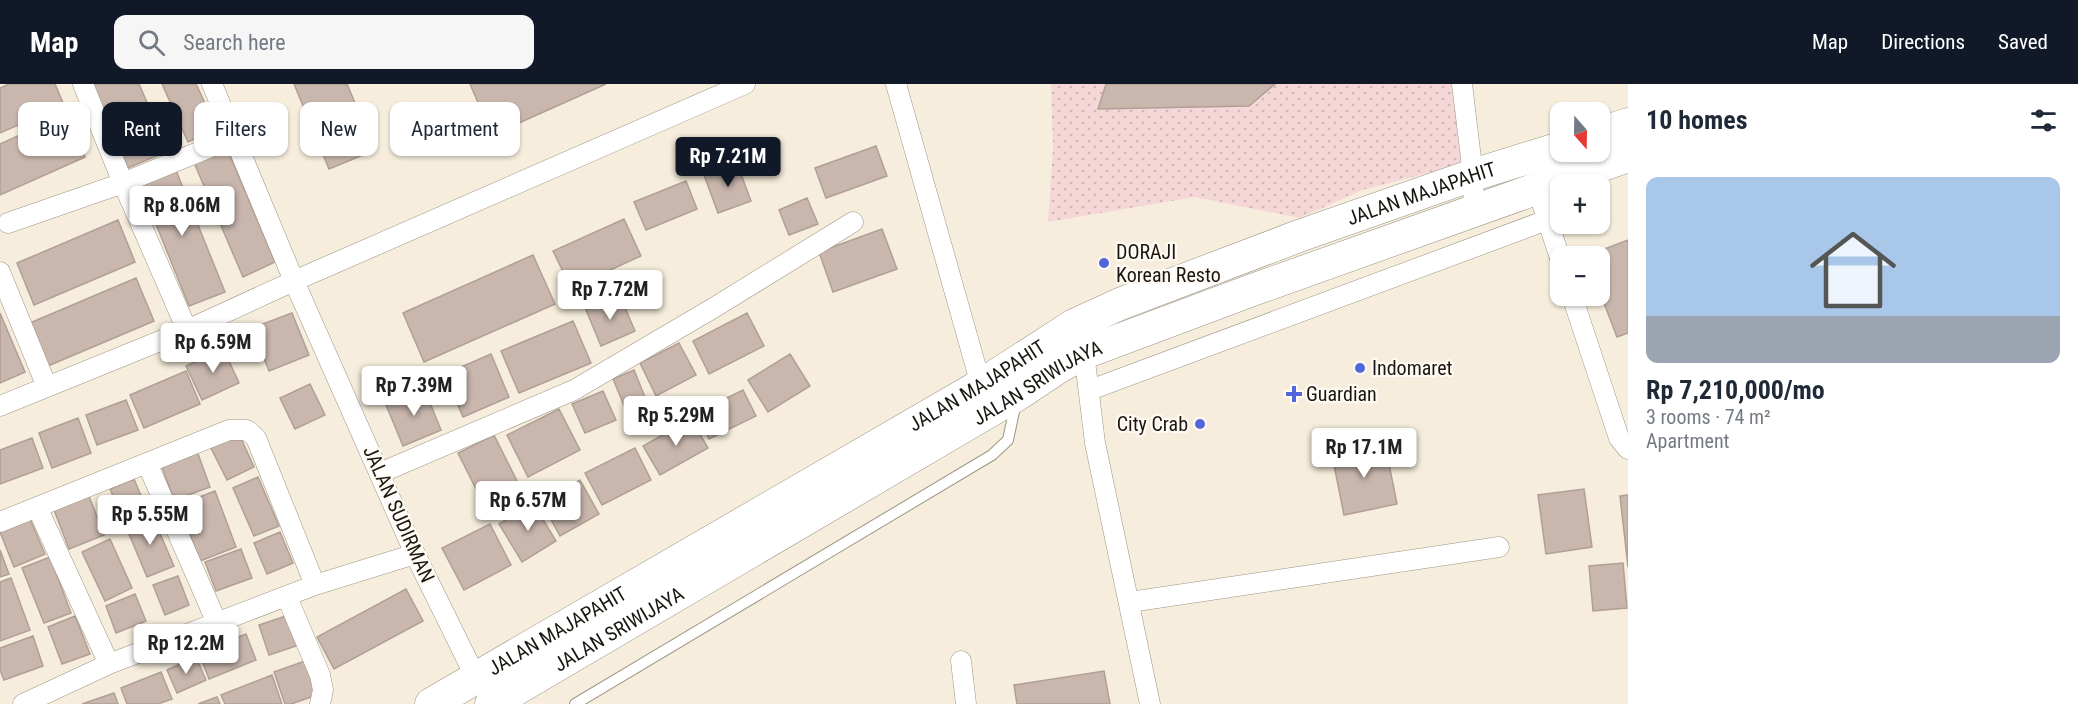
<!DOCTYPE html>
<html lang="en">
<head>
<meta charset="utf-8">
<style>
	:root { --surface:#fff; --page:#f6f6f7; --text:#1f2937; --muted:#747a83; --line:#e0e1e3; --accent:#111827 }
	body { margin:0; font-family:"Roboto Condensed",sans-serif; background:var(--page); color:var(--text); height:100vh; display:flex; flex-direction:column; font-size:22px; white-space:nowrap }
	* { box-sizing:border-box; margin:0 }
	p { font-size:20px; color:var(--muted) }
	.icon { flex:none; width:33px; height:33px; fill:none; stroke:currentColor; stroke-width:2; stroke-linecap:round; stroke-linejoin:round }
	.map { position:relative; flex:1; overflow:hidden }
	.sheet { display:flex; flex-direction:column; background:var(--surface); width:450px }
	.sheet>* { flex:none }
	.top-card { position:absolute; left:18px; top:18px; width:570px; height:54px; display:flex; gap:12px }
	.needle { width:39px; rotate:160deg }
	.tools { position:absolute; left:1550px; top:18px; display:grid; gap:12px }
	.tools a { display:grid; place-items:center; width:60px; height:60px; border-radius:12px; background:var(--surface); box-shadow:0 2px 4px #0004; font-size:30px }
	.price { position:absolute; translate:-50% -51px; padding:0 14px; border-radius:6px; background:#fff; color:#222; font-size:20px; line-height:39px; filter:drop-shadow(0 2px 3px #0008) }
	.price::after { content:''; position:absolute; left:50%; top:36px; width:18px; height:14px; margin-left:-9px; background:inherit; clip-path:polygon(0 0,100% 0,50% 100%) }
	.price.on { background:var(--accent); color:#fff }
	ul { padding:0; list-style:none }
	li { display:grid; align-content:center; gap:12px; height:318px; padding:0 18px }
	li+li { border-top:2px solid var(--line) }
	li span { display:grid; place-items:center; height:186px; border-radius:12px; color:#555 }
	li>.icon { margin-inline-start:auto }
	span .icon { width:108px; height:108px; fill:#fffc; stroke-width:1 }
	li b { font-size:26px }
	h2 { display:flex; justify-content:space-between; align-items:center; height:72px; padding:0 18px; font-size:26px }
	.tag { padding:0 21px; border-radius:12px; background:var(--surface); box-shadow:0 2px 4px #0004; font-size:21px; line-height:54px }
	.tag.on { background:var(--accent); color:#fff }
	header { display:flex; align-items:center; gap:36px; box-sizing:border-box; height:84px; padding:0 30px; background:var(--accent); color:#fff }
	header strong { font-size:28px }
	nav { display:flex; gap:33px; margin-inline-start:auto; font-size:21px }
	.search { width:420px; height:54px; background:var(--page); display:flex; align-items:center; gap:15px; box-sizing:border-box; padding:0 21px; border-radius:12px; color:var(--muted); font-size:22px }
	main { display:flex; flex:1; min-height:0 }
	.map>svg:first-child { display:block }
</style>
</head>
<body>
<header>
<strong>Map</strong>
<div class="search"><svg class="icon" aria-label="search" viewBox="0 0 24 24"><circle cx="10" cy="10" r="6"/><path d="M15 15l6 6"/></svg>Search here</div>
<nav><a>Map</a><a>Directions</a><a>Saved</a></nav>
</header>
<main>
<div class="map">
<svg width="1628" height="620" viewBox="0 0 1628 620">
	<defs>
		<pattern id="park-dots" width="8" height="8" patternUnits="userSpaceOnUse" patternTransform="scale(1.5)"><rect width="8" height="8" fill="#f5d7d8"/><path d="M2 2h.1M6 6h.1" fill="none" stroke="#d1b8b8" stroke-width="1.8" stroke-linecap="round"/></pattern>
	</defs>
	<rect width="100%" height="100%" fill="#f6eddc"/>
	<path fill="url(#park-dots)" d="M 1051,0 L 1454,0 L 1466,79 L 1362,106 L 1300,134 L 1195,113 L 1048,138 L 1053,63 Z"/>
	<path fill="#c9b7ae" stroke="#b09f95" stroke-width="1.5" d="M 9,0 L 55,0 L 64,21 L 0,49 L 0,4 Z
		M 93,0 L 139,0 L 168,67 L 128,84 Z
		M 162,0 L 196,0 L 217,45 L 188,58 Z
		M 294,0 L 347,0 L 375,66 L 329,85 Z
		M 470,0 L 606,0 L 492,51 Z
		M 1106,0 L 1275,0 L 1249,22 L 1098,25 Z
		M 66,30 L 85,73 L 0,111 L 0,60 Z
		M 225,60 L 275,178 L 243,193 L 192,74 Z
		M 876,62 L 887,92 L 826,114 L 815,84 Z
		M 737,79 L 751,117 L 718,129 L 704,91 Z
		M 175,84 L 225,208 L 189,222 L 139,98 Z
		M 686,97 L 697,125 L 646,146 L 634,118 Z
		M 807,114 L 818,140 L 789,151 L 779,126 Z
		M 624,135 L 641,172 L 571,204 L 553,167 Z
		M 118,136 L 135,178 L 34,221 L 17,179 Z
		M 882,145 L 897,185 L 833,208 L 819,168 Z
		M 1628,156 L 1628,249 L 1617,253 L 1599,206 L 1599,172 L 1586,172 Z
		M 533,171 L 555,220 L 424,278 L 403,229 Z
		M 136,194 L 154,237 L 48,282 L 30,239 Z
		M 620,212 L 635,247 L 601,262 L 586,226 Z
		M 0,229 L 25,288 L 0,299 Z
		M 292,229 L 309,271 L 269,287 L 252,244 Z
		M 747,229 L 764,262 L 709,290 L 693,257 Z
		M 573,237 L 591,279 L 519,309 L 501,267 Z
		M 679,259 L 696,291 L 656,312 L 640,279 Z
		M 223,264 L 239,299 L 202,316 L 186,282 Z
		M 491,270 L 509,313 L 463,333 L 445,290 Z
		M 790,270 L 810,302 L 768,328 L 748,296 Z
		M 634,286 L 649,323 L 628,331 L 613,295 Z
		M 186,287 L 200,320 L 144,344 L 130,311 Z
		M 310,300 L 325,331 L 295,345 L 280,314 Z
		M 424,304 L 441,346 L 403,362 L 386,321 Z
		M 743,306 L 756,332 L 709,355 L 696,329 Z
		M 603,307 L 616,336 L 585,349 L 572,320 Z
		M 126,316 L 138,346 L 97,361 L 86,331 Z
		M 559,325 L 580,366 L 528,393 L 507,351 Z
		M 78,334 L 91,369 L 52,384 L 39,349 Z
		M 691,335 L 708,364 L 660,391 L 643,362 Z
		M 239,350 L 254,383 L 227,396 L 211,364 Z
		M 494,351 L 519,401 L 483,419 L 458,369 Z
		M 32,354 L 43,384 L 0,400 L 0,366 Z
		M 1385,360 L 1397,420 L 1344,431 L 1332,371 Z
		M 635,364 L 651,396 L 602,421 L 585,389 Z
		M 197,367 L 210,403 L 174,416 L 161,380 Z
		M 258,393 L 279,442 L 254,452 L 233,404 Z
		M 134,395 L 147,426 L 123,436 L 110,405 Z
		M 580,396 L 599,430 L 560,452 L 541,417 Z
		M 1584,405 L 1592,463 L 1546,470 L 1538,411 Z
		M 215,407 L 236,463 L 200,477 L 179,421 Z
		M 1628,411 L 1628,483 L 1620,412 Z
		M 89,412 L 104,451 L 69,465 L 54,426 Z
		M 533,419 L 556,457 L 522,478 L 499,440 Z
		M 152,431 L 174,482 L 147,493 L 126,443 Z
		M 30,435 L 45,470 L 14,483 L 0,448 Z
		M 490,440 L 511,481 L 464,506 L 442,464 Z
		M 280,448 L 293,479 L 267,490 L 254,459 Z
		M 110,455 L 132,504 L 105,517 L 82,468 Z
		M 241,465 L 252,494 L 216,507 L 205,478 Z
		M 0,466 L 9,490 L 0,493 Z
		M 50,473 L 71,529 L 44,539 L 22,484 Z
		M 1623,479 L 1627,524 L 1593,527 L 1589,482 Z
		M 178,492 L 189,521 L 165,531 L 153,501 Z
		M 11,494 L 30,546 L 0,557 L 0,498 Z
		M 406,505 L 423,537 L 334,585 L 317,553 Z
		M 135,510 L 146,537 L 116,549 L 106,522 Z
		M 289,531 L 299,561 L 269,571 L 259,541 Z
		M 75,532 L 90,570 L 62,580 L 48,543 Z
		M 246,550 L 256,576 L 209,595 L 199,569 Z
		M 33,552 L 43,582 L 4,596 L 0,586 L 0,564 Z
		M 196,573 L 206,596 L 177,609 L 167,586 Z
		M 305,577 L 317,611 L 291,620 L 285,620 L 274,588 Z
		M 1104,587 L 1110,620 L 1017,620 L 1014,601 Z
		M 161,588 L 172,615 L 158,620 L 127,620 L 121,604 Z
		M 272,591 L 282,620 L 225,620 L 221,611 Z
		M 114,609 L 118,620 L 82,620 Z
		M 217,613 L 220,620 L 198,620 Z"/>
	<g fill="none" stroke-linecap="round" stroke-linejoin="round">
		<defs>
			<path id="service" d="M 575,620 L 992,371 L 1008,356 L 1016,318"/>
			<path id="minor" d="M 83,0 L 123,99 L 187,246
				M 212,0 L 294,197 L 415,470 L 476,594
				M 896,0 L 981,301
				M 1462,0 L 1473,91 L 1474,128
				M 1537,104 L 1560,174
				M 8,139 L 123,99 L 235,53
				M 0,188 L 47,303
				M 1572,212 L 1619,354 L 1628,365
				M 1084,269 L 1095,359 L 1150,620
				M 1090,306 L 1547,136
				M 0,322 L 187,246 L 294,197 L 745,0
				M 147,379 L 217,539
				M 380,389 L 574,306 L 715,223 L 853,138
				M 37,423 L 109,580
				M 0,438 L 229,346 L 247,346 L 256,354 L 315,501
				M 287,513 L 320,591 L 323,606 L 320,620
				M 1130,518 L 1499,463
				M 961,577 L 966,620
				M 23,620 L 109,580 L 315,501 L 415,470"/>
			<g id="primary">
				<path d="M 1599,50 L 1628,40"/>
				<path id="s1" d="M 431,620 L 981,301 L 1074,241 L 1120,220 L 1299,152 L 1473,91 L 1560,64"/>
				<path id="s2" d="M 491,620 L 1017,311 L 1059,283 L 1084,269 L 1255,205 L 1628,72"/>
			</g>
		</defs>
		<use href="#service" stroke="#9d9585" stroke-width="12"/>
		<use href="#minor" stroke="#9d9585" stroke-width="21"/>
		<use href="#primary" stroke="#9d9585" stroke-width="33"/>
		<use href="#service" stroke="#fff" stroke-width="10"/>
		<use href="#minor" stroke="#fff" stroke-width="20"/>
		<use href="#primary" stroke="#fff" stroke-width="32"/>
	</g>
	<g fill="#5166db" stroke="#fffbf4" stroke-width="2">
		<circle cx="1104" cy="179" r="6"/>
		<circle cx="1360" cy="284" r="6"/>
		<path d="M1291 301h6v6h6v6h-6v6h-6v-6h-6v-6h6z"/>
		<circle cx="1200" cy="340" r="6"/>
	</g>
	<g text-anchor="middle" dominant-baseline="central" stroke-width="4.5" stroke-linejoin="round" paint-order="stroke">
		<g font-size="20" fill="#1a1711" stroke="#fffbf4">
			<text stroke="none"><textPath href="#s1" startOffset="1118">JALAN MAJAPAHIT</textPath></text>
			<text stroke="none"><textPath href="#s2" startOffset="634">JALAN SRIWIJAYA</textPath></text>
			<text stroke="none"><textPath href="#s1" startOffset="632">JALAN MAJAPAHIT</textPath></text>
			<text transform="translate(399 430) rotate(66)">JALAN SUDIRMAN</text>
			<text stroke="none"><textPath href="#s2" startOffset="148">JALAN SRIWIJAYA</textPath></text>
			<text stroke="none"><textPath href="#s1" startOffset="146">JALAN MAJAPAHIT</textPath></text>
		</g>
		<g font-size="20" fill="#1a1711" stroke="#fffbf4" text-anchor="start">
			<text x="1116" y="168">DORAJI<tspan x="1116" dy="23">Korean Resto</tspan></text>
			<text x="1372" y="284">Indomaret</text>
			<text x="1306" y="310">Guardian</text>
			<text x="1188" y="340" text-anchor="end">City Crab</text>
		</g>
	</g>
</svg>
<div class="tools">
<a><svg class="needle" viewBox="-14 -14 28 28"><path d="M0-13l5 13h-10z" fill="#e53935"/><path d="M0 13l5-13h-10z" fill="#747a83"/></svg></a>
<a>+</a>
<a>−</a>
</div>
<b class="price on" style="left:728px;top:104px">Rp 7.21M</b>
<b class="price" style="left:182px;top:153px">Rp 8.06M</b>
<b class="price" style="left:610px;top:237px">Rp 7.72M</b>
<b class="price" style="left:213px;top:290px">Rp 6.59M</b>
<b class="price" style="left:414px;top:333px">Rp 7.39M</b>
<b class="price" style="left:676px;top:363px">Rp 5.29M</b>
<b class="price" style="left:1364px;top:395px">Rp 17.1M</b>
<b class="price" style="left:528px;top:448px">Rp 6.57M</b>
<b class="price" style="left:150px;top:462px">Rp 5.55M</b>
<b class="price" style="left:186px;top:591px">Rp 12.2M</b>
<div class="top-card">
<a class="tag">Buy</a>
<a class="tag on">Rent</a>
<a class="tag">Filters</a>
<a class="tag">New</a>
<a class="tag">Apartment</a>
</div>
</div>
<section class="sheet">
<h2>10 homes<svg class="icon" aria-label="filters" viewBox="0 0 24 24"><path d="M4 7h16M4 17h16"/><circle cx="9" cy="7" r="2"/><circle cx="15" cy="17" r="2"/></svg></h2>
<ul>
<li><span style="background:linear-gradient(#a9c7e8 75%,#9aa5b1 0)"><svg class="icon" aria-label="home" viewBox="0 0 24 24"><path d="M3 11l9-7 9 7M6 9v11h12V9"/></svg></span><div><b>Rp 7,210,000/mo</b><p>3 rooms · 74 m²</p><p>Apartment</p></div></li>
</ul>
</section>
</main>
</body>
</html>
